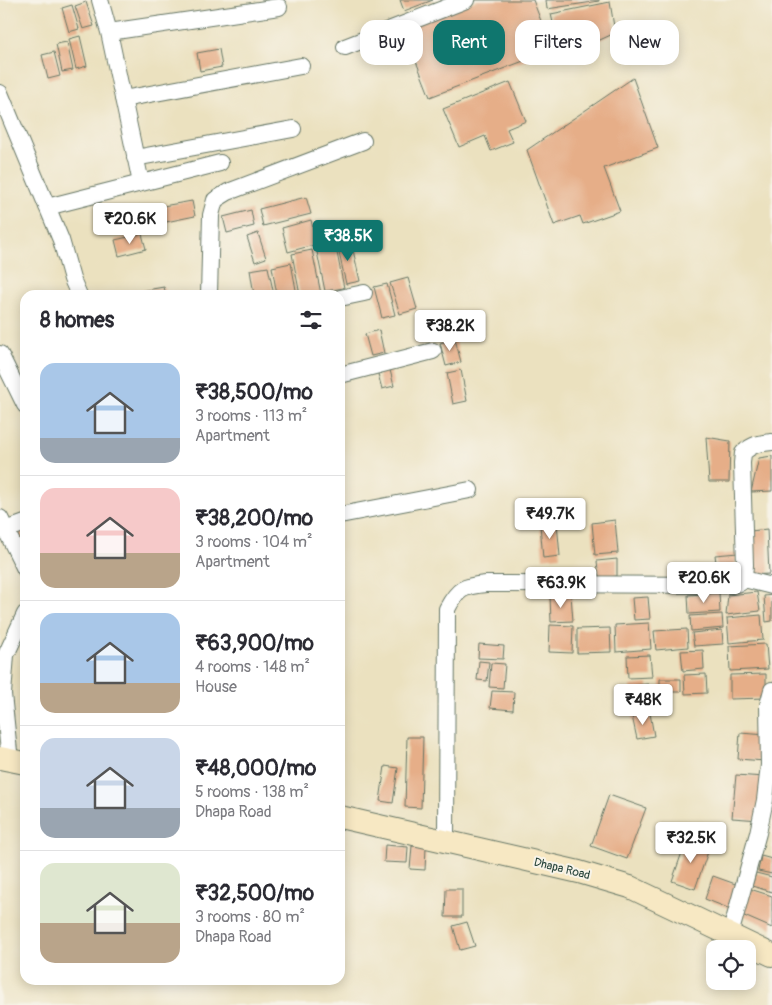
<!DOCTYPE html>
<html lang="en">
<head>
<meta charset="utf-8">
<style>
	:root { --surface:#fff; --page:#f2f2f3; --text:#2b2b33; --muted:#7c7c81; --line:#e1e1e2; --accent:#0f766e }
	body { margin:0; font-family:Pangolin,sans-serif; background:var(--page); color:var(--text); height:100vh; display:flex; flex-direction:column; font-size:19px; white-space:nowrap }
	* { box-sizing:border-box; margin:0 }
	p { font-size:16px; color:var(--muted) }
	.icon { flex:none; width:28px; height:28px; fill:none; stroke:currentColor; stroke-width:2; stroke-linecap:round; stroke-linejoin:round }
	.map { position:relative; flex:1; overflow:hidden }
	.panel { position:absolute; left:20px; top:290px; width:325px; height:695px; display:flex; flex-direction:column; background:var(--surface); border-radius:15px; box-shadow:0 2px 12px #0003 }
	.panel>* { flex:none }
	.guide { position:absolute; left:360px; top:20px; width:336px; height:45px; display:flex; gap:10px }
	.buttons { position:absolute; left:706px; top:940px; display:grid; gap:10px }
	.buttons a { display:grid; place-items:center; width:50px; height:50px; border-radius:10px; background:var(--surface); box-shadow:0 2px 12px #0003; font-size:25px }
	.price { position:absolute; translate:-50% -42px; padding:0 11px; border-radius:5px; background:#fff; color:#222; font-size:16px; line-height:32px; filter:drop-shadow(0 1px 2px #0008) }
	.price::after { content:''; position:absolute; left:50%; top:30px; width:15px; height:11px; margin-left:-8px; background:inherit; clip-path:polygon(0 0,100% 0,50% 100%) }
	.price.current { background:var(--accent); color:#fff }
	ul { padding:0; list-style:none }
	li { display:flex; align-items:center; gap:15px; height:125px; padding:0 20px }
	li+li { border-top:1px solid var(--line) }
	li span { display:grid; place-items:center; flex:none; width:140px; height:100px; border-radius:15px; color:#555 }
	li>.icon { margin-inline-start:auto }
	span .icon { width:60px; height:60px; fill:#fffc; stroke-width:1 }
	li b { font-size:21px }
	h2 { display:flex; justify-content:space-between; align-items:center; height:60px; padding:0 20px; font-size:21px }
	.pill { padding:0 18px; border-radius:15px; background:var(--surface); box-shadow:0 2px 12px #0003; font-size:18px; line-height:45px }
	.pill.current { background:var(--accent); color:#fff }
	.map>svg:first-child { display:block }
</style>
</head>
<body>
<div class="map">
<svg width="772" height="1005" viewBox="0 0 772 1005">
	<rect width="100%" height="100%" fill="#f7f3e8"/>
	<filter id="ink" filterUnits="userSpaceOnUse"><feTurbulence type="fractalNoise" baseFrequency=".02" numOctaves="2"/><feDisplacementMap in="SourceGraphic" scale="10" xChannelSelector="R" yChannelSelector="G"/><feConvolveMatrix kernelMatrix="1 2 1 2 8 2 1 2 1" color-interpolation-filters="sRGB"/></filter>
	<filter id="wash" filterUnits="userSpaceOnUse"><feTurbulence type="fractalNoise" baseFrequency=".0096" numOctaves="4" result="noise"/><feDisplacementMap in="SourceGraphic" scale="20" xChannelSelector="R" yChannelSelector="G"/><feGaussianBlur stdDeviation="1.12" result="paint"/><feColorMatrix in="noise" values="0 0 0 0 0 0 0 0 0 0 0 0 0 0 0 0 0 1.4 0 .05"/><feComposite in="paint" operator="in"/></filter>
	<g filter="url(#wash)">
		<rect width="100%" height="100%" fill="#ebe1bf"/>
		<g id="blocks">
			<path fill="#e6ae88" d="M 400,0 L 433,0 L 404,11 Z
				M 477,0 L 533,0 L 552,50 L 430,97 L 403,28 Z
				M 546,0 L 599,0 L 599,1 L 547,9 Z
				M 86,2 L 94,26 L 83,29 L 75,6 Z
				M 610,2 L 615,33 L 561,58 L 551,14 Z
				M 72,5 L 79,29 L 69,32 L 62,8 Z
				M 80,36 L 87,66 L 76,69 L 69,39 Z
				M 67,42 L 73,70 L 62,72 L 56,44 Z
				M 219,49 L 222,67 L 200,71 L 197,53 Z
				M 54,52 L 60,76 L 48,79 L 42,55 Z
				M 633,78 L 658,148 L 604,168 L 620,211 L 583,224 L 580,216 L 554,225 L 527,150 Z
				M 510,82 L 526,121 L 507,129 L 513,142 L 491,151 L 485,136 L 459,147 L 443,109 Z
				M 306,197 L 311,214 L 263,226 L 259,209 Z
				M 192,201 L 195,216 L 166,222 L 163,206 Z
				M 251,210 L 254,226 L 227,233 L 223,217 Z
				M 311,220 L 317,244 L 288,252 L 282,228 Z
				M 258,233 L 266,258 L 255,262 L 247,237 Z
				M 142,234 L 146,249 L 119,256 L 115,240 Z
				M 351,241 L 360,281 L 346,284 L 337,244 Z
				M 335,243 L 344,288 L 325,291 L 316,247 Z
				M 312,250 L 321,294 L 300,295 L 292,254 Z
				M 291,263 L 297,295 L 277,295 L 272,267 Z
				M 268,267 L 274,295 L 254,295 L 250,270 Z
				M 408,278 L 417,309 L 400,314 L 390,283 Z
				M 387,284 L 395,315 L 382,318 L 374,287 Z
				M 164,287 L 166,295 L 134,295 L 134,292 Z
				M 379,330 L 384,353 L 371,356 L 365,334 Z
				M 455,339 L 461,362 L 446,366 L 440,343 Z
				M 390,370 L 394,386 L 382,389 L 378,374 Z
				M 461,370 L 467,401 L 453,404 L 447,373 Z
				M 706,437 L 730,441 L 729,482 L 709,482 Z
				M 772,456 L 772,491 L 751,492 L 759,458 Z
				M 615,520 L 618,553 L 595,555 L 592,523 Z
				M 557,523 L 560,556 L 543,558 L 540,525 Z
				M 25,527 L 25,557 L 12,534 Z
				M 767,529 L 769,574 L 751,575 L 751,531 Z
				M 738,553 L 734,567 L 717,570 L 715,555 Z
				M 617,559 L 617,576 L 599,578 L 597,561 Z
				M 757,592 L 760,611 L 726,615 L 728,595 Z
				M 719,593 L 720,612 L 689,614 L 688,595 Z
				M 571,595 L 573,621 L 551,622 L 550,596 Z
				M 772,595 L 772,621 L 766,622 L 764,596 Z
				M 648,597 L 650,619 L 634,620 L 632,598 Z
				M 722,614 L 723,628 L 691,631 L 690,616 Z
				M 761,615 L 763,640 L 729,643 L 727,618 Z
				M 649,623 L 651,649 L 616,652 L 615,625 Z
				M 550,625 L 573,626 L 572,653 L 549,652 Z
				M 610,628 L 611,652 L 577,653 L 577,629 Z
				M 687,629 L 688,647 L 656,650 L 654,631 Z
				M 722,630 L 723,644 L 694,646 L 692,633 Z
				M 479,644 L 504,646 L 503,659 L 478,658 Z
				M 766,644 L 768,669 L 730,671 L 729,646 Z
				M 703,650 L 704,669 L 683,671 L 681,651 Z
				M 650,655 L 652,677 L 628,678 L 627,656 Z
				M 479,661 L 489,662 L 487,681 L 477,680 Z
				M 491,663 L 505,664 L 503,688 L 489,687 Z
				M 706,674 L 707,693 L 685,694 L 684,675 Z
				M 766,674 L 766,698 L 730,699 L 730,675 Z
				M 660,679 L 681,679 L 681,692 L 660,692 Z
				M 648,684 L 649,699 L 631,701 L 630,686 Z
				M 492,691 L 514,692 L 513,710 L 490,708 Z
				M 650,713 L 654,736 L 637,739 L 632,716 Z
				M 740,733 L 767,735 L 765,761 L 738,759 Z
				M 407,737 L 423,737 L 421,808 L 405,807 Z
				M 385,766 L 398,768 L 393,803 L 380,801 Z
				M 736,775 L 764,777 L 760,820 L 732,818 Z
				M 609,795 L 646,808 L 627,859 L 591,846 Z
				M 687,838 L 710,846 L 695,889 L 672,881 Z
				M 385,845 L 408,847 L 407,863 L 384,862 Z
				M 412,846 L 426,847 L 425,870 L 410,869 Z
				M 761,856 L 772,859 L 772,874 L 758,871 Z
				M 756,873 L 772,877 L 772,892 L 752,886 Z
				M 713,876 L 741,886 L 733,910 L 705,899 Z
				M 446,889 L 462,889 L 462,917 L 445,917 Z
				M 750,889 L 772,896 L 772,928 L 742,915 Z
				M 467,922 L 475,946 L 460,950 L 453,926 Z"/>
		</g>
	</g>
	<g filter="url(#ink)">
		<use href="#blocks" fill-opacity="0" stroke="#667665" stroke-width="1"/>
		<g fill="none" stroke-linecap="round" stroke-linejoin="round">
			<defs>
				<path id="street" d="M 100,0 L 109,32 L 141,183
					M 109,32 L 279,7
					M 345,47 L 466,0
					M 0,93 L 61,240 L 72,279 L 79,295
					M 123,99 L 301,66
					M 135,158 L 293,129
					M 47,207 L 220,163
					M 209,295 L 211,215 L 215,200 L 228,192 L 363,141
					M 340,298 L 364,293
					M 0,354 L 25,405
					M 340,375 L 433,351
					M 340,515 L 470,490
					M 0,518 L 25,569
					M 6,530 L 25,523
					M 744,579 L 772,586
					M 10,761 L 3,694 L 6,655 L 25,614
					M 446,841 L 447,609 C 458,588 464,586 486,584 L 731,585 L 740,583 L 744,579 L 745,565 L 742,463 L 743,453 C 753,444 759,443 772,442
					M 730,935 L 758,833 L 765,800 L 769,765 L 768,705 L 772,690"/>
				<path id="secondary" d="M 0,758 L 25,763
					M 340,817 L 579,872 L 630,887 L 772,955"/>
			</defs>
			<use href="#street" stroke="#667665" stroke-width="18"/>
			<use href="#secondary" stroke="#667665" stroke-width="24"/>
			<use href="#street" stroke="#fff" stroke-width="16"/>
			<use href="#secondary" stroke="#f7e8c3" stroke-width="22"/>
		</g>
	</g>
	<g text-anchor="middle" dominant-baseline="central" stroke-width="4" stroke-linejoin="round" paint-order="stroke">
		<g font-size="12" fill="#1f3d34" stroke="#f7f3e8">
			<text transform="translate(562 869) rotate(14)">Dhapa Road</text>
		</g>
	</g>
</svg>
<div class="buttons">
<a><svg class="icon" aria-label="locate" viewBox="0 0 24 24"><circle cx="12" cy="12" r="6"/><path d="M12 2v4M12 18v4M2 12h4M18 12h4"/></svg></a>
</div>
<b class="price" style="left:130px;top:245px">₹20.6K</b>
<b class="price current" style="left:348px;top:262px">₹38.5K</b>
<b class="price" style="left:450px;top:352px">₹38.2K</b>
<b class="price" style="left:550px;top:540px">₹49.7K</b>
<b class="price" style="left:704px;top:604px">₹20.6K</b>
<b class="price" style="left:561px;top:609px">₹63.9K</b>
<b class="price" style="left:643px;top:726px">₹48K</b>
<b class="price" style="left:691px;top:864px">₹32.5K</b>
<div class="guide">
<a class="pill">Buy</a>
<a class="pill current">Rent</a>
<a class="pill">Filters</a>
<a class="pill">New</a>
</div>
<section class="panel">
<h2>8 homes<svg class="icon" aria-label="filters" viewBox="0 0 24 24"><path d="M4 7h16M4 17h16"/><circle cx="9" cy="7" r="2"/><circle cx="15" cy="17" r="2"/></svg></h2>
<ul>
<li><span style="background:linear-gradient(#a9c7e8 75%,#9aa5b1 0)"><svg class="icon" aria-label="home" viewBox="0 0 24 24"><path d="M3 11l9-7 9 7M6 9v11h12V9"/></svg></span><div><b>₹38,500/mo</b><p>3 rooms · 113 m²</p><p>Apartment</p></div></li>
<li><span style="background:linear-gradient(#f6c9c9 65%,#b9a48a 0)"><svg class="icon" aria-label="home" viewBox="0 0 24 24"><path d="M3 11l9-7 9 7M6 9v11h12V9"/></svg></span><div><b>₹38,200/mo</b><p>3 rooms · 104 m²</p><p>Apartment</p></div></li>
<li><span style="background:linear-gradient(#a9c7e8 70%,#b9a48a 0)"><svg class="icon" aria-label="home" viewBox="0 0 24 24"><path d="M3 11l9-7 9 7M6 9v11h12V9"/></svg></span><div><b>₹63,900/mo</b><p>4 rooms · 148 m²</p><p>House</p></div></li>
<li><span style="background:linear-gradient(#c9d6e8 70%,#9aa5b1 0)"><svg class="icon" aria-label="home" viewBox="0 0 24 24"><path d="M3 11l9-7 9 7M6 9v11h12V9"/></svg></span><div><b>₹48,000/mo</b><p>5 rooms · 138 m²</p><p>Dhapa Road</p></div></li>
<li><span style="background:linear-gradient(#dfe7d0 60%,#b9a48a 0)"><svg class="icon" aria-label="home" viewBox="0 0 24 24"><path d="M3 11l9-7 9 7M6 9v11h12V9"/></svg></span><div><b>₹32,500/mo</b><p>3 rooms · 80 m²</p><p>Dhapa Road</p></div></li>
</ul>
</section>
</div>
</body>
</html>
